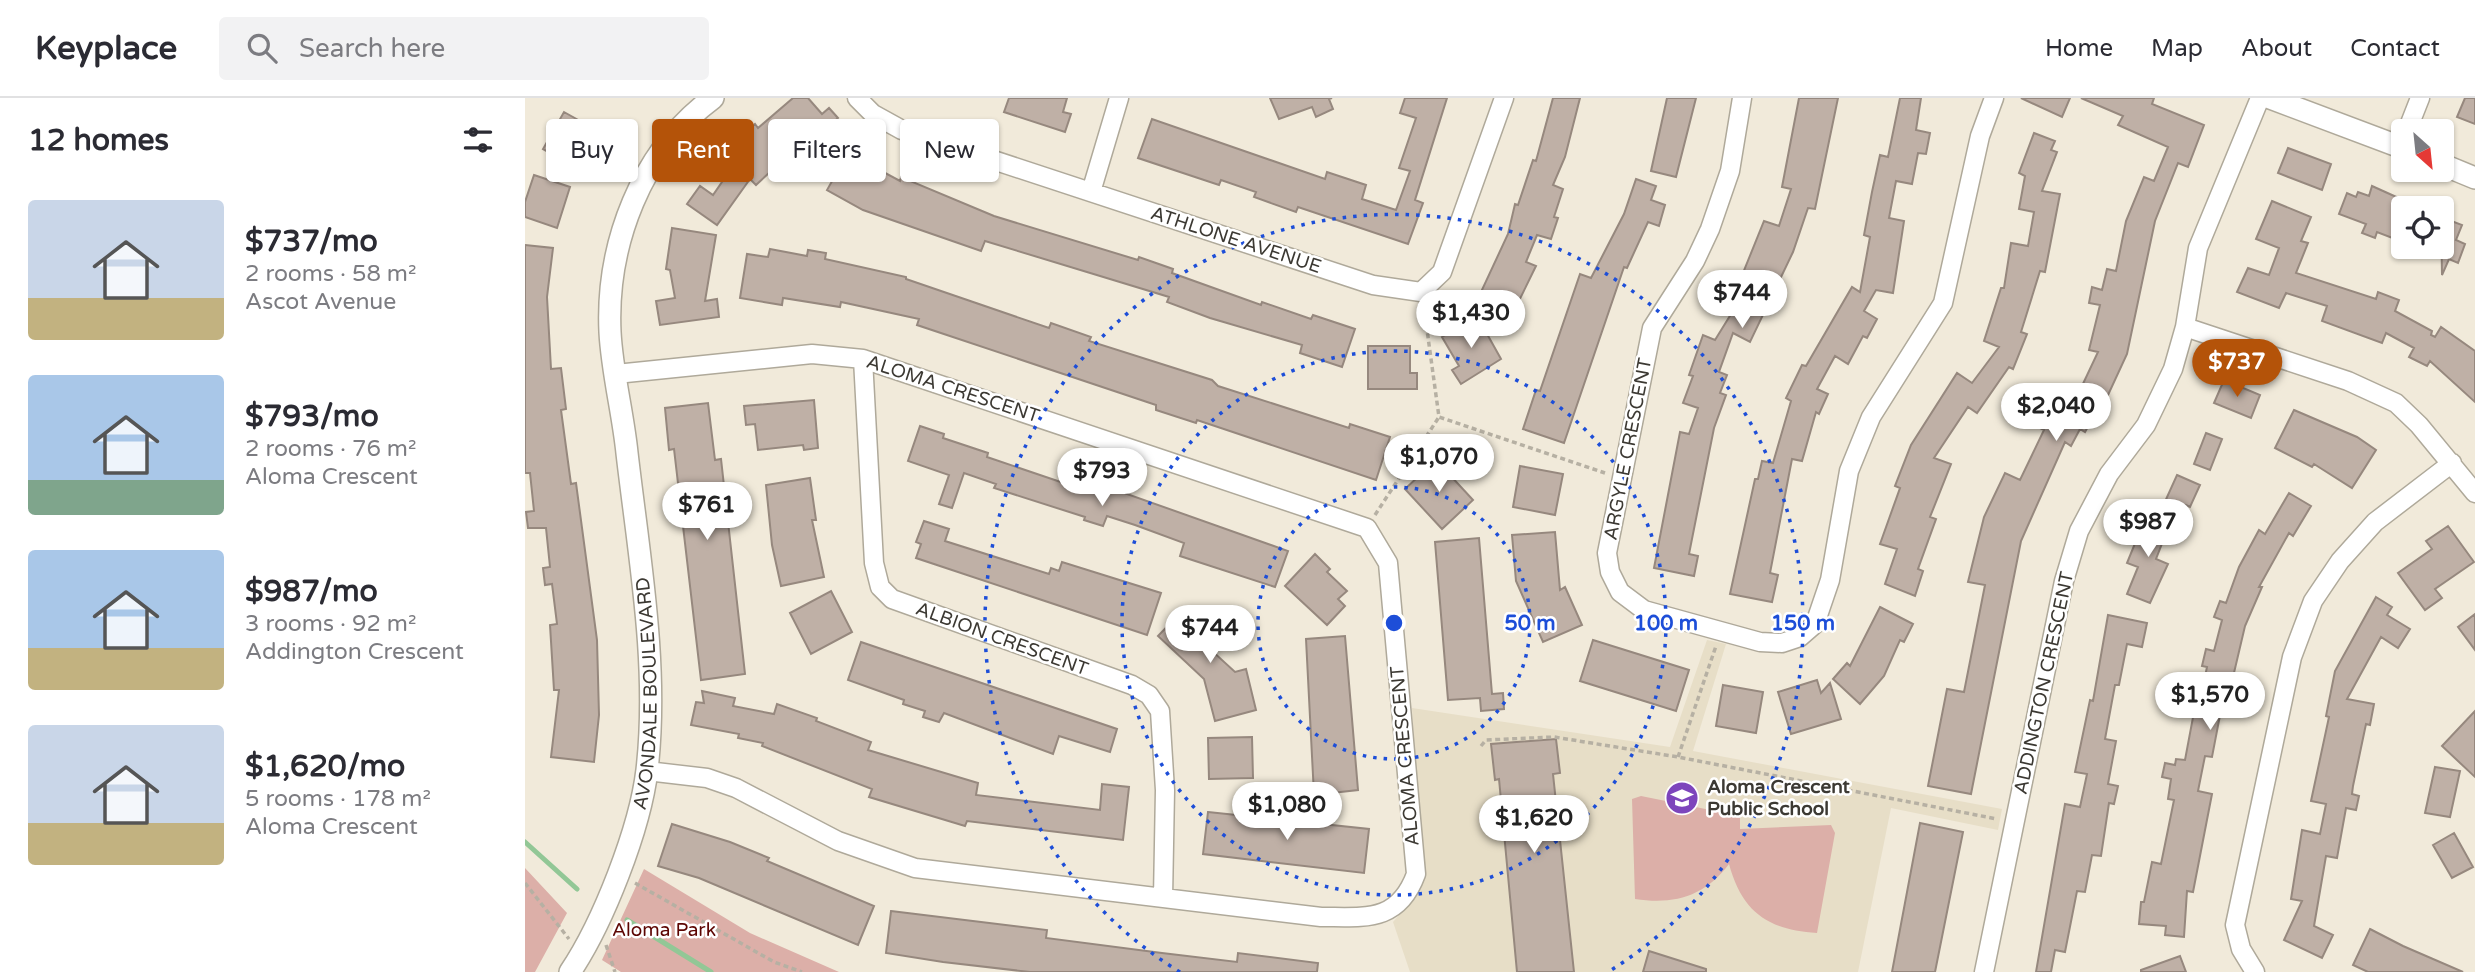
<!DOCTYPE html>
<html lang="en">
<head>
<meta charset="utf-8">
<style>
	:root { --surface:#fff; --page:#f2f2f3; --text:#2b2b33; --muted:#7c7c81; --line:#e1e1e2; --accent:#b45309 }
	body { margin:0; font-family:"Varela Round",sans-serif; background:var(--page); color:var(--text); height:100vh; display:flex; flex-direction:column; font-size:26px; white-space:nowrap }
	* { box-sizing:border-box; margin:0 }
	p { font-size:23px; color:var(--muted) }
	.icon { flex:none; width:38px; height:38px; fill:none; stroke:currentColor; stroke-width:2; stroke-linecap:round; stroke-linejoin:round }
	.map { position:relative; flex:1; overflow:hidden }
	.drawer { display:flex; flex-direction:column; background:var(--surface); width:525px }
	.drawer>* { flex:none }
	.guide { position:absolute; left:21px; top:21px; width:665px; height:63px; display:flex; gap:14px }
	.needle { width:46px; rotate:153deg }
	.fabs { position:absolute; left:1866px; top:21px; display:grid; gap:14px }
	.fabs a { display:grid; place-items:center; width:63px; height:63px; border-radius:7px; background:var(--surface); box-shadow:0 2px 5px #0004; font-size:35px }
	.price { position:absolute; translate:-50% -60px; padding:0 16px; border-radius:24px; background:#fff; color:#222; font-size:23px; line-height:46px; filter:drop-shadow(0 2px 4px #0008) }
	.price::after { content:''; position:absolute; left:50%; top:42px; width:21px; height:16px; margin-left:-10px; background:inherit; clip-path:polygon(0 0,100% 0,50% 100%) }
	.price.active { background:var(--accent); color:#fff }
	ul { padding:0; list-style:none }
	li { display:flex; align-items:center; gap:21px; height:175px; padding:0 28px }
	li span { display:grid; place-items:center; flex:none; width:196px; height:140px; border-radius:7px; color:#555 }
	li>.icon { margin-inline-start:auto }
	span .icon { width:84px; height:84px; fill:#fffc; stroke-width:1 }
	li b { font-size:30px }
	h2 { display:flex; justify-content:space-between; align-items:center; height:84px; padding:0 28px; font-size:30px }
	.chip { padding:0 24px; border-radius:7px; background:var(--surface); box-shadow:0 2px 5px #0004; font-size:24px; line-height:63px }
	.chip.active { background:var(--accent); color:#fff }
	header { display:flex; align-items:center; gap:42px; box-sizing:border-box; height:98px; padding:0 35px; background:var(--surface); border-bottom:2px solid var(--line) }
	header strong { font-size:33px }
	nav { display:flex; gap:38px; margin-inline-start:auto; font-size:24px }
	.search { width:490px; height:63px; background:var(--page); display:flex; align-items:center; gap:18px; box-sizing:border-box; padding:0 24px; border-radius:7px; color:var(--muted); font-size:26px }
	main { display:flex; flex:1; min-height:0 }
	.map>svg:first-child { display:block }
</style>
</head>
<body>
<header>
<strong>Keyplace</strong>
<div class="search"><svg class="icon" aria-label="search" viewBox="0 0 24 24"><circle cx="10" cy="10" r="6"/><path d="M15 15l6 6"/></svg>Search here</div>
<nav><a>Home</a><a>Map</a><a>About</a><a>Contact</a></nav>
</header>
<main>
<section class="drawer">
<h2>12 homes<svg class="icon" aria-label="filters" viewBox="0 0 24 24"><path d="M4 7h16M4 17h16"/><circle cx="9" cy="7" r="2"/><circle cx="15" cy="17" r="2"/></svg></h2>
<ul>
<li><span style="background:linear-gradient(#c9d6e8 70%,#c2b280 0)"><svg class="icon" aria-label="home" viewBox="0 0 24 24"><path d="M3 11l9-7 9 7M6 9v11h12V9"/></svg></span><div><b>$737/mo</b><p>2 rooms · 58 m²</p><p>Ascot Avenue</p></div></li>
<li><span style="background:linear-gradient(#a9c7e8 75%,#7fa58c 0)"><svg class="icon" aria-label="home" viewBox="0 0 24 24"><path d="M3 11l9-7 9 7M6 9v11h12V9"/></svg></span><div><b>$793/mo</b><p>2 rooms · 76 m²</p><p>Aloma Crescent</p></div></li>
<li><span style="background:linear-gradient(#a9c7e8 70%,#c2b280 0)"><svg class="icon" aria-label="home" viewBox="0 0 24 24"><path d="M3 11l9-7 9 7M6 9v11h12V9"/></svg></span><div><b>$987/mo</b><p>3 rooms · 92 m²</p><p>Addington Crescent</p></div></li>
<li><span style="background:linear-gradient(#c9d6e8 70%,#c2b280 0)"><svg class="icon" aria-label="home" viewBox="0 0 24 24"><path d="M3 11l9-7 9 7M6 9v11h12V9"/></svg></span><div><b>$1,620/mo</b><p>5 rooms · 178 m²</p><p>Aloma Crescent</p></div></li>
</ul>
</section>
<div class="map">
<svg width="1950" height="874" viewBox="0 0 1950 874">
	<rect width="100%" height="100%" fill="#f1eada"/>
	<path fill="#e7dec7" d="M 1182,542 L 1201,546 L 1168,653 L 1477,711 L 1473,732 L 1366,710 L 1333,874 L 885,874 L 868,824 L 890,799 L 896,772 L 887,610 L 1145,649 Z"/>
	<path fill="#dcafa8" d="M 1116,698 L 1215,718 L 1215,731 L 1306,727 L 1310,735 L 1292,835 C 1243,832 1217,814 1204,766 C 1180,798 1150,807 1110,801 L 1107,701 Z
		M 0,770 L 42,815 L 10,874 L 0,874 Z
		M 119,771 L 225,835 L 314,874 L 96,874 L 77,862 Z"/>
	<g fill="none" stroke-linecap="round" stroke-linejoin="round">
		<path stroke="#92c796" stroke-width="5" d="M 0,744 L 52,791
			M 102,822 L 186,874"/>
	</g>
	<path fill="#bfb0a6" stroke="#96887e" stroke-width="2" d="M 268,0 L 283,0 L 297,16 L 304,10 L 313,20 L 274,53 L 271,50 L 231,87 L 225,81 L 192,127 L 162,106 L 175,88 L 188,97 L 210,65 L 200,54 L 230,26 L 233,30 Z
		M 484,0 L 542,0 L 538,14 L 546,16 L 540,34 L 479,14 Z
		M 745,0 L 807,0 L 804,1 L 808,11 L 791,19 L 787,9 L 754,21 Z
		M 880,0 L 922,0 L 890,102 L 898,105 L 883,146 L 773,109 L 771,114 L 729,99 L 731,94 L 696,82 L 694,87 L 613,60 L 627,21 L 800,81 L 802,74 L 841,87 L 837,101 L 871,112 L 885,73 L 874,70 L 891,20 L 875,15 Z
		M 1028,0 L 1055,0 L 1040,59 L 1028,87 L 1038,91 L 1029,119 L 1033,120 L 1026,141 L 1012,137 L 1001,164 L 1011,168 L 990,211 L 956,194 L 983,136 L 990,106 L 993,107 L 1008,62 L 1011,63 Z
		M 1142,0 L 1171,0 L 1151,79 L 1126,73 Z
		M 1274,0 L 1313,0 L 1290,111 L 1283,110 L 1268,154 L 1225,244 L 1208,235 L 1194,274 L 1202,277 L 1195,295 L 1201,297 L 1189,330 L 1164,456 L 1173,458 L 1169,478 L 1129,470 L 1155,334 L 1164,336 L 1173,310 L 1158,305 L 1168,278 L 1164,277 L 1178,237 L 1190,242 L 1211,208 L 1225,178 L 1218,175 L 1239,123 L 1254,128 L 1266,91 L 1257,89 Z
		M 1375,0 L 1396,0 L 1391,32 L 1405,35 L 1401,56 L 1393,55 L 1387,86 L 1371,83 L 1364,120 L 1379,123 L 1368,195 L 1351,192 L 1339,213 L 1352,221 L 1342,240 L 1338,238 L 1323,266 L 1310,258 L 1292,291 L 1303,296 L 1294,316 L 1291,314 L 1277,363 L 1267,361 L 1245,475 L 1253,477 L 1247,504 L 1205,496 L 1230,381 L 1233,381 L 1237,363 L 1248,365 L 1266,303 L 1261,300 L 1277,267 L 1281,268 L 1327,189 L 1335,194 L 1345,139 L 1339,137 L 1347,94 L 1355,57 L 1363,59 Z
		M 1496,0 L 1545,0 L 1537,19 Z
		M 1556,0 L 1629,0 L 1627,6 L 1679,27 L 1663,69 L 1653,65 L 1630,123 L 1602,256 L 1577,310 L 1574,309 L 1560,334 L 1555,331 L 1546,348 L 1540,344 L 1496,443 L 1446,696 L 1403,688 L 1422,591 L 1439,594 L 1460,487 L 1443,484 L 1459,419 L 1480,375 L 1495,382 L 1519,332 L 1515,330 L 1533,298 L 1548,307 L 1573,254 L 1564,252 L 1575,207 L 1564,205 L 1567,189 L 1577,192 L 1582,171 L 1591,173 L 1601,123 L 1619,79 L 1629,83 L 1643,49 L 1593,27 L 1598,18 Z
		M 1940,0 L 1950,0 L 1950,26 L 1932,19 Z
		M 39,14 L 78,36 L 57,73 L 18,51 Z
		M 1509,35 L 1530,43 L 1526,52 L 1532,54 L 1517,93 L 1535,96 L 1520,174 L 1515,173 L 1496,234 L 1502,236 L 1488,271 L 1484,269 L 1452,315 L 1443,309 L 1409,360 L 1426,366 L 1405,419 L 1411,421 L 1393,471 L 1398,473 L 1390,498 L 1360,486 L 1372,451 L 1355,446 L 1375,390 L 1370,388 L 1386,347 L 1432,275 L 1447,285 L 1474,249 L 1459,243 L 1476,190 L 1479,190 L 1486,145 L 1503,148 L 1509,114 L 1494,111 L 1500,78 L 1494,75 Z
		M 1763,50 L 1806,66 L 1797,92 L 1753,75 Z
		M 323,55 L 375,83 L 376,79 L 469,118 L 613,162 L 614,159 L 648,171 L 647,175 L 736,207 L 737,204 L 786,221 L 788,217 L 830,231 L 817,269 L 775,255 L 777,247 L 685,220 L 642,204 L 644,199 L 460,143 L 456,153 L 338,112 L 302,92 Z
		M 9,77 L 45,89 L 32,130 L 0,119 L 0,104 Z
		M 1111,81 L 1131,88 L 1126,102 L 1140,107 L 1134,128 L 1123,124 L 1102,170 L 1099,169 L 1039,345 L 998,331 L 1011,292 L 1015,293 L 1055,176 L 1066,180 L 1099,116 Z
		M 1847,88 L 1878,102 L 1878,144 L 1852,134 L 1850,140 L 1837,135 L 1841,126 L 1814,116 L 1822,95 L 1831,99 L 1833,94 L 1844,98 Z
		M 1747,103 L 1786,119 L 1776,143 L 1783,145 L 1771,175 L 1851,201 L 1853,194 L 1874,202 L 1870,213 L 1907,233 L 1906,237 L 1910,239 L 1916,229 L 1950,253 L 1950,304 L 1905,263 L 1902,268 L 1884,259 L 1889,250 L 1861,235 L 1857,245 L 1797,223 L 1802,208 L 1761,195 L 1754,210 L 1712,194 L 1723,170 L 1744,177 L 1754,150 L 1731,141 Z
		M 1916,119 L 1937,127 L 1931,142 L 1940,146 L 1933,165 L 1924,161 L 1917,177 Z
		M 147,130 L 191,137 L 180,203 L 192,201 L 194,219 L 135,227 L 131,203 L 150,200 L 145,172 L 141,171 Z
		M 0,147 L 28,150 L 22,199 L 26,271 L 36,270 L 41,311 L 36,312 L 46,386 L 51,385 L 72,542 L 74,617 L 69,664 L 26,659 L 34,592 L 29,592 L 25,527 L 32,526 L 27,486 L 20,487 L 18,470 L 25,469 L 21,430 L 3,430 L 1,414 L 9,413 L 5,375 L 0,375 Z
		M 245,151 L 282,158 L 283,152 L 301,155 L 300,161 L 381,179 L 381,181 L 524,230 L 526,225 L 566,239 L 564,243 L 687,282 L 693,288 L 824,330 L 825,326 L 865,339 L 851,382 L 672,322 L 671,325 L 631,312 L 631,307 L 392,227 L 394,221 L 316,204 L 315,209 L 258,200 L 257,207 L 215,200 L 222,156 L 243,159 Z
		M 952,218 L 976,261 L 936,286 L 927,272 L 934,268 L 917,239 Z
		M 843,248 L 885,248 L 885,275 L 892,275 L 892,291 L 843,291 Z
		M 1699,282 L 1735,297 L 1726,320 L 1689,305 Z
		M 289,302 L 293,350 L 279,352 L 278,347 L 233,352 L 230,326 L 221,327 L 219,308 Z
		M 183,305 L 190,362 L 196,361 L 220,576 L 176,582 L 149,351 L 144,352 L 140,310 Z
		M 1769,312 L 1832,339 L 1851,352 L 1827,390 L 1789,366 L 1787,369 L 1750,350 Z
		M 395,328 L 419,336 L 418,340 L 463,355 L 462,359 L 568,395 L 571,385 L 763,453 L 750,489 L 655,458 L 659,445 L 610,427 L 582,418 L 578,428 L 559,422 L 560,419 L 469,390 L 471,386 L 439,375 L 427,410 L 414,406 L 424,377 L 383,363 Z
		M 1681,335 L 1697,341 L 1685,372 L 1669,366 Z
		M 911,362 L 948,402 L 917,431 L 880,391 Z
		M 995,368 L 1038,376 L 1030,417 L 988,409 Z
		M 1652,377 L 1675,387 L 1665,409 L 1661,407 L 1657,416 L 1638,408 Z
		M 285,380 L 291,422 L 287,422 L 299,479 L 256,488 L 247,447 L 241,387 Z
		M 1764,395 L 1786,408 L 1768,438 L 1764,435 L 1734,489 L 1737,489 L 1720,528 L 1700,613 L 1696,612 L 1687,659 L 1680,658 L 1673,693 L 1687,696 L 1668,794 L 1662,793 L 1659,839 L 1640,837 L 1641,828 L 1614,826 L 1616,804 L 1619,804 L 1627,764 L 1636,766 L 1649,702 L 1643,701 L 1646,681 L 1637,679 L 1640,665 L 1650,667 L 1651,661 L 1660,662 L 1672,598 L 1676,598 L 1682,569 L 1677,568 L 1681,551 L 1689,553 L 1697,522 L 1689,519 L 1695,503 L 1701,505 L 1714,469 L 1734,432 L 1740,436 Z
		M 1622,416 L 1645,425 L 1631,461 L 1643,466 L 1625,505 L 1602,496 L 1613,469 L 1602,465 Z
		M 399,423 L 424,431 L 420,443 L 524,476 L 526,470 L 534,473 L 537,464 L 636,495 L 622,537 L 391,460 L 396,446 L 391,444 Z
		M 1923,428 L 1949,464 L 1910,491 L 1917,500 L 1900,512 L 1873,475 L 1907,451 L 1901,443 Z
		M 1030,434 L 1035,492 L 1040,489 L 1057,527 L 1018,544 L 991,483 L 987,437 Z
		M 954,440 L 967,596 L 978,595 L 979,611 L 956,613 L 955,600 L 923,602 L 910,444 Z
		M 790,456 L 805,471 L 802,474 L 822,493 L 813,501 L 820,508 L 802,527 L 760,488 Z
		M 306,493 L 327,534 L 286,556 L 265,515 Z
		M 1851,499 L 1867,509 L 1862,517 L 1885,531 L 1873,550 L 1856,539 L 1822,601 L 1849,606 L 1845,627 L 1841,626 L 1828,688 L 1827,696 L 1834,698 L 1831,712 L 1821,710 L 1812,760 L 1801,758 L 1789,828 L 1808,837 L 1797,860 L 1759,842 L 1777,803 L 1766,801 L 1777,732 L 1795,736 L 1801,706 L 1786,703 L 1804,619 L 1801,618 L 1810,573 Z
		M 1355,509 L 1388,526 L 1379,544 L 1375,542 L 1359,578 L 1335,606 L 1308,581 L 1322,565 L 1325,568 Z
		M 659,511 L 664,516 L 668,512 L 697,540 L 686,552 L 710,574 L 721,571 L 731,612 L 690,623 L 679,581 L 633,538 Z
		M 1950,516 L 1950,552 L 1933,529 Z
		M 1583,517 L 1622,525 L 1617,549 L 1602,546 L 1594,587 L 1590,587 L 1580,641 L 1591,643 L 1583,686 L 1593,688 L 1589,706 L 1584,705 L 1576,758 L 1567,757 L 1560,794 L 1552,793 L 1540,854 L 1530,852 L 1526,874 L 1511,874 L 1540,706 L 1555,709 L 1562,676 L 1550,674 L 1565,602 L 1568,603 Z
		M 820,538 L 833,692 L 789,697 L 781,541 Z
		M 1068,542 L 1164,572 L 1151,613 L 1055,583 Z
		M 336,544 L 592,631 L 585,654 L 534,638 L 528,656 L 419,615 L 414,624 L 398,619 L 400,613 L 378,606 L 379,602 L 323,582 Z
		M 1292,582 L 1296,595 L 1305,585 L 1316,621 L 1266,636 L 1253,594 Z
		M 1198,587 L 1238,594 L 1231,635 L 1191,628 Z
		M 177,593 L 210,600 L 208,608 L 249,616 L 252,606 L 292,620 L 291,623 L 346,644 L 343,652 L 453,685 L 451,697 L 575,712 L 577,686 L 604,689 L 598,742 L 442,723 L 440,728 L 344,699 L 347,691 L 237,648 L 238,645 L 213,640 L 214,636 L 166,627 L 171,604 L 179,605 Z
		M 1950,613 L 1950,679 L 1917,648 Z
		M 727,639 L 728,680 L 684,681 L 683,640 Z
		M 1031,641 L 1035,675 L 1028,676 L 1049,874 L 992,874 L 974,681 L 970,682 L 966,646 Z
		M 1910,669 L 1935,673 L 1925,719 L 1900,715 Z
		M 683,714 L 844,731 L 839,775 L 678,756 Z
		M 1395,725 L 1438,734 L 1410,874 L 1367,874 Z
		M 147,726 L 205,744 L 244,760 L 242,763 L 349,808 L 333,847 L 174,780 L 133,768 Z
		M 1929,735 L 1948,769 L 1927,780 L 1908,747 Z
		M 366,813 L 522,832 L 521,840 L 637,855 L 712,864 L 713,855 L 793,865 L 792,874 L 505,874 L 418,864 L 361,855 Z
		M 1845,831 L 1878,848 L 1938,874 L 1843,874 L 1828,867 Z
		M 1124,853 L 1181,871 L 1181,874 L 1118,874 Z
		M 1655,858 L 1661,874 L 1616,874 L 1616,872 Z"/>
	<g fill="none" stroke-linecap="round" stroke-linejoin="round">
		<defs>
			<path id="minor" d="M 332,0 L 348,16 L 377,32 L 848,187 L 896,194 L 917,174 L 979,0
				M 1217,0 L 1205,73 L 1185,131 L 1170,163 L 1127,230 L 1082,455 L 1085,474 L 1095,494 L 1119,512 L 1235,544 L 1257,545 L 1275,539 L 1290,526 L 1305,482 L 1324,373 L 1346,319 L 1418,205 L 1455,38 L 1469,0
				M 1882,33 L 1895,0
				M 566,94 L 594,0
				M 1660,229 L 1823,283 L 1871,305 L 1894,327 L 1950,395
				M 338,261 L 349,465 L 355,489 L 367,501 L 607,587 L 624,597 L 635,613 L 640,692 L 638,800
				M 91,276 L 287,256 L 338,261 L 842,430 L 863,465 L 891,776 C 873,825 840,819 796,819 L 390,770 L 313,743 L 211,690 L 182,680 L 122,673
				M 1459,874 L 1539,483 L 1554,433 L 1584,376 L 1621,327 L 1648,271 L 1660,229 L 1673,150 L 1735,0
				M 1730,874 L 1716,851 L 1710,827 L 1767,559 L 1788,503 L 1815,463 L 1850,424 L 1927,365"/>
			<g id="tertiary">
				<path d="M 1745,0 L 1878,50"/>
				<path d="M 1916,66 L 1950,80"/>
				<path id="s1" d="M 45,874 C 78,825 115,731 122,672 C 134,567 114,459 102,355 C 98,315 87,274 85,234 C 81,147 116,53 188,0"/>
			</g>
		</defs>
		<use href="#minor" stroke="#afa99a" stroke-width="21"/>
		<use href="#tertiary" stroke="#afa99a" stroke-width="24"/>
		<path stroke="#b6b0a3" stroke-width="3.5" stroke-dasharray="5 3.5" stroke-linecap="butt" d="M 899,210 L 914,319 L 1080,375
			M 850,417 L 914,319
			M 956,648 L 961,642 L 1029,639 L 1153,659 L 1472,721
			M 1153,659 L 1191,548
			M 0,785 L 44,841
			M 110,785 L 249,864 L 277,874
			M 81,847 L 90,874"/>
		<use href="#minor" stroke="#fff" stroke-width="18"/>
		<use href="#tertiary" stroke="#fff" stroke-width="21"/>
	</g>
	<g fill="none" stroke="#1d4ed8" stroke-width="3.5" stroke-dasharray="3.5 7">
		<circle cx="869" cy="525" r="136"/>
		<circle cx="869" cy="525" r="272"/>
		<path d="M655 874A409 409 0 1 1 1083 874"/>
	</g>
	<defs>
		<symbol id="school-disc" viewBox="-11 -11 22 22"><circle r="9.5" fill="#7d45bc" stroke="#fff"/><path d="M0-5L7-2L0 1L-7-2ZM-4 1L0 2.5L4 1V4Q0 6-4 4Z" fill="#fff"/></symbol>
	</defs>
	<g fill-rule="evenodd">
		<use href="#school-disc" x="1138" y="681" width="38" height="38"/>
	</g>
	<g text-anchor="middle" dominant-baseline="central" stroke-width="5" stroke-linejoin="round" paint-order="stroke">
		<g font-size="19" fill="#3c3933" stroke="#fff">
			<text transform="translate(711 142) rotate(18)">ATHLONE AVENUE</text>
			<text transform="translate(428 291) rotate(18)">ALOMA CRESCENT</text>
			<text transform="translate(1103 351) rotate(-79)">ARGYLE CRESCENT</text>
			<text transform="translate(477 541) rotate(20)">ALBION CRESCENT</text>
			<text transform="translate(1519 585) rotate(-78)">ADDINGTON CRESCENT</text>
			<text stroke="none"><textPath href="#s1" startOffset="294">AVONDALE BOULEVARD</textPath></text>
			<text transform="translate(880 658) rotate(-95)">ALOMA CRESCENT</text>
		</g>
		<g font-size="19" font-weight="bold" fill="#3c3933" stroke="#fff" text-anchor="start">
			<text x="1182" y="689">Aloma Crescent<tspan x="1182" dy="22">Public School</tspan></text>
		</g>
		<g font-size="19" fill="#5c0502" stroke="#fff">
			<text x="139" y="832">Aloma Park</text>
		</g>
	</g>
	<circle cx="869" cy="525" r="10" fill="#1d4ed8" stroke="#fff" stroke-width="3.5"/>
	<g font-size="21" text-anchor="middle" font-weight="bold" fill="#1d4ed8" stroke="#fff" stroke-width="5" stroke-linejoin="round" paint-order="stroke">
		<text x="1005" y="532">50 m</text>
		<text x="1141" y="532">100 m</text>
		<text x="1278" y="532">150 m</text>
	</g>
</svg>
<div class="fabs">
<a><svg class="needle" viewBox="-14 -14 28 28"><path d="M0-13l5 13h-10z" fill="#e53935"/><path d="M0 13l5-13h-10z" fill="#7c7c81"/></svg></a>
<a><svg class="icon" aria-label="locate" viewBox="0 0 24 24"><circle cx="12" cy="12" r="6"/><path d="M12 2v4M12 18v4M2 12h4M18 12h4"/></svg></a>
</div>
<b class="price" style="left:1217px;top:232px">$744</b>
<b class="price" style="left:946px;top:252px">$1,430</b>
<b class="price active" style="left:1712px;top:301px">$737</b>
<b class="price" style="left:1531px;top:345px">$2,040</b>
<b class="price" style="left:914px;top:396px">$1,070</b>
<b class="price" style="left:577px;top:410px">$793</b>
<b class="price" style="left:182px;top:444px">$761</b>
<b class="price" style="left:1623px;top:461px">$987</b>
<b class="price" style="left:685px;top:567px">$744</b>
<b class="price" style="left:1685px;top:634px">$1,570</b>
<b class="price" style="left:762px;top:744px">$1,080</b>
<b class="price" style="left:1009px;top:757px">$1,620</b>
<div class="guide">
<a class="chip">Buy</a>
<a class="chip active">Rent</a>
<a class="chip">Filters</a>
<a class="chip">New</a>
</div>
</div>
</main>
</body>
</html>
